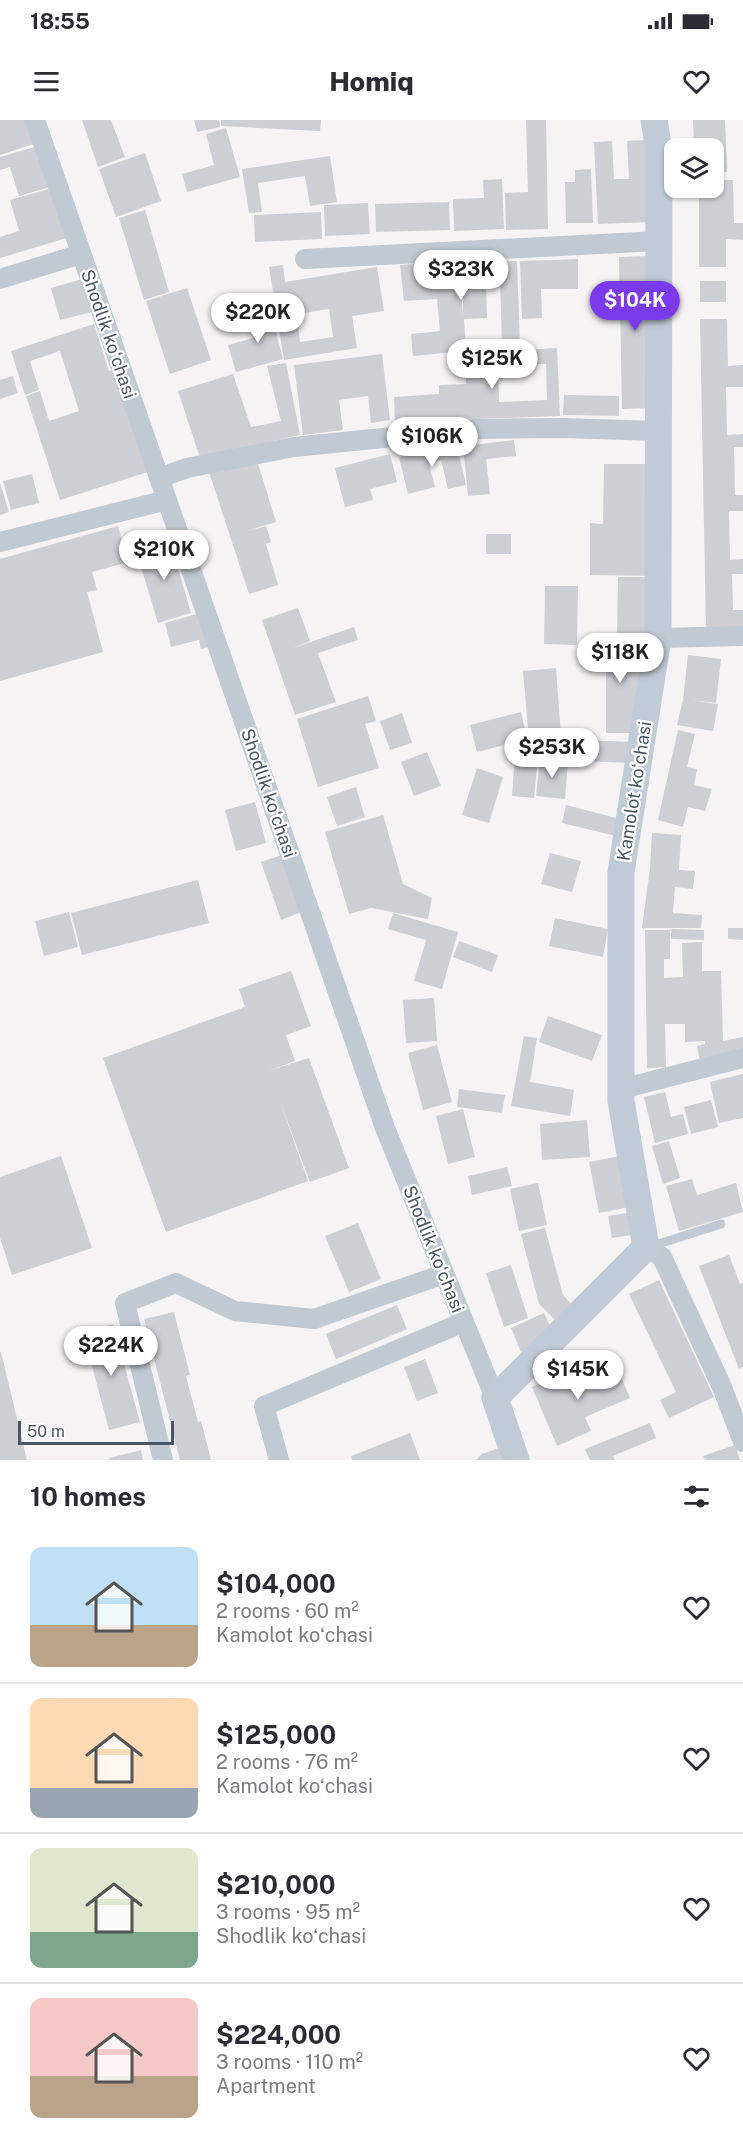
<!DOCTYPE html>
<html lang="en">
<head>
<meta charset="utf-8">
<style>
	:root { --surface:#fff; --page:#f7f7f7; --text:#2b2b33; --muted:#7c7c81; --line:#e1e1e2; --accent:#7c3aed }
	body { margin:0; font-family:"Public Sans",sans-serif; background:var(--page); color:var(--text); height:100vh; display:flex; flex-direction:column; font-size:22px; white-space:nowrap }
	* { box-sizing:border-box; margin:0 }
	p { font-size:20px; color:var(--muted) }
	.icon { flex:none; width:33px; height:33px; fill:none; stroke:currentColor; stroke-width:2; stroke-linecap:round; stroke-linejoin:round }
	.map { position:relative; height:1340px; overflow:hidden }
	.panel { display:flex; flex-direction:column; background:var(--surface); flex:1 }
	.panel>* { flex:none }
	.tools { position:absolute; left:664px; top:18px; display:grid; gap:12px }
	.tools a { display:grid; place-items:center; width:60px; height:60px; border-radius:12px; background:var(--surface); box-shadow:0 2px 4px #0004; font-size:30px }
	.scale { position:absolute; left:18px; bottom:15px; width:156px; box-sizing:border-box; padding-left:6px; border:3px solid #4a5661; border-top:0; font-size:16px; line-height:21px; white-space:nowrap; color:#4a5661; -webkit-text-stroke:4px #fff; paint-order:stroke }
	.price { position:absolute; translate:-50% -51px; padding:0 14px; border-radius:21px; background:#fff; color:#222; font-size:20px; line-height:39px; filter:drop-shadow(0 2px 3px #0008) }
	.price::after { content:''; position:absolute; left:50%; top:36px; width:18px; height:14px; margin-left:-9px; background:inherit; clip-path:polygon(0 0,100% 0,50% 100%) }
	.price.active { background:var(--accent); color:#fff }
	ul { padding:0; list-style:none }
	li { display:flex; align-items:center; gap:18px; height:150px; padding:0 30px }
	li+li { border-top:2px solid var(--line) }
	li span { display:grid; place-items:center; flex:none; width:168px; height:120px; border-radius:12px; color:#555 }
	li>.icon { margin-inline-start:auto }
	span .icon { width:72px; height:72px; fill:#fffc; stroke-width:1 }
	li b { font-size:26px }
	h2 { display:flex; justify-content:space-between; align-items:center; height:72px; padding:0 30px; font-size:26px }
	.status { display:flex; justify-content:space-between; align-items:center; height:42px; padding:0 30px; background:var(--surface); direction:ltr }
	.status svg { height:16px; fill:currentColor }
	header { display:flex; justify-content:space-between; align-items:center; height:78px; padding:0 30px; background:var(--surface); font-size:27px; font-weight:800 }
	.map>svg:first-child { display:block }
</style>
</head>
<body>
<div class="status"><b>18:55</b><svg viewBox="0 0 49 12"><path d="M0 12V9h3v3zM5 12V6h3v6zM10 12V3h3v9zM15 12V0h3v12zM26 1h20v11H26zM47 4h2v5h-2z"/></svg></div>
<header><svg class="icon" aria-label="menu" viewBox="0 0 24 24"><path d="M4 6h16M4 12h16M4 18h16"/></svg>Homiq<svg class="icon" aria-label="heart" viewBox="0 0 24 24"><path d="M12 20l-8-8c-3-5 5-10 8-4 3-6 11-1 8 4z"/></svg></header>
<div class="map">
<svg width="743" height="1340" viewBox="0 0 743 1340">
	<rect width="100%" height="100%" fill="#f5f3f3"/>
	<path fill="#cdcfd5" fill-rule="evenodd" d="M 0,0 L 27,0 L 34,24 L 0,35 Z
		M 82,0 L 111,0 L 125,37 L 98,47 Z
		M 194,0 L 219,0 L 220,7 L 197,12 Z
		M 221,0 L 321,0 L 320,11 L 221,6 Z
		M 526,0 L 546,0 L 548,109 L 506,110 L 505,73 L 528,72 Z
		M 693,0 L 725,0 L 727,52 L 714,52 L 714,28 L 694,28 Z
		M 226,8 L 240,57 L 187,72 L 182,54 L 214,45 L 206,14 Z
		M 647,20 L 650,102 L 598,104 L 594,22 L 612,21 L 614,59 L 629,59 L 627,21 Z
		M 38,26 L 50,67 L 19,76 L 10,47 L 0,50 L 0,37 Z
		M 145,33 L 161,81 L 116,97 L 99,49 Z
		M 330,36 L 337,82 L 310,86 L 305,56 L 258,63 L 262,92 L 249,93 L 242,49 Z
		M 591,49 L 593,103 L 566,103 L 565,62 L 575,62 L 575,50 Z
		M 502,59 L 504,109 L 454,111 L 453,79 L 484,78 L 483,60 Z
		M 714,60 L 733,60 L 734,103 L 743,103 L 743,120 L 726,119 L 726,147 L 699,147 L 699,68 L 714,68 Z
		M 52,68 L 67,118 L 0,138 L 0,117 L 19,111 L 10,80 Z
		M 449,82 L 450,110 L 376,112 L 375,84 Z
		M 368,83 L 370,114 L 325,116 L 324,85 Z
		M 145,90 L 169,172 L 144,180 L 119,98 Z
		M 321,92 L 322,119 L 255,122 L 254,95 Z
		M 647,136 L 650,288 L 622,289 L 619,137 Z
		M 578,139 L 578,169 L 541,169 L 542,198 L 522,199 L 520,141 Z
		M 459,141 L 463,196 L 463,142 L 517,141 L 520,226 L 502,226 L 500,162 L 486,163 L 487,198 L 464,199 L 466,231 L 413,236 L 411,214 L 440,211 L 437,179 L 404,181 L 400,145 Z
		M 283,145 L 285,162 L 377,147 L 384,191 L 352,196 L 357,228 L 284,240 L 269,147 ZM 329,189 L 333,217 L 300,222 L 297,194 Z
		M 82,159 L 92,192 L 60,200 L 51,168 Z
		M 700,161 L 726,161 L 726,182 L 700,182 Z
		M 187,168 L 211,240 L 170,254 L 146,181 Z
		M 268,183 L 283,239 L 236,252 L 228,225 L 261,216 L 253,187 Z
		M 700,199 L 727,199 L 728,246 L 743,245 L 743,267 L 726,267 L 727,315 L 743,314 L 743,327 L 734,327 L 735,375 L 743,375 L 743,391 L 729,391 L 730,440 L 743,439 L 743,454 L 732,454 L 733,490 L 743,490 L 743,510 L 706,511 Z
		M 94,204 L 109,251 L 116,249 L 151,351 L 60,380 L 26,276 L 40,271 L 49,301 L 79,291 L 60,231 L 30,241 L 39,270 L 25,275 L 11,231 Z
		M 557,228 L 560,296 L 395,302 L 394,277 L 439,274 L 439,265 L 466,264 L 465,233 ZM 546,244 L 547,280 L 499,282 L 498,245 Z
		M 382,234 L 390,300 L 371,303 L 368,276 L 339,280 L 343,310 L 303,315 L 294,245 Z
		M 286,243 L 300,315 L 200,338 L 178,271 L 233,254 L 251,307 L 281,301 L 267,246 Z
		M 13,256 L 18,273 L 0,279 L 0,260 Z
		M 564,275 L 619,276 L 619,296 L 563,295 Z
		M 514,320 L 516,336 L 486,339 L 490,374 L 468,376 L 463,326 Z
		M 456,322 L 466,365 L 448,369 L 441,340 L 429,343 L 435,367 L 408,374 L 399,337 Z
		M 390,334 L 397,362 L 370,369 L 373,380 L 345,387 L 335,348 Z
		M 256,337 L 276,402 L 247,411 L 266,406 L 271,422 L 266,424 L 278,465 L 249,474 L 209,352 Z
		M 604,344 L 650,344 L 649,456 L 590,455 L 590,403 L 603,404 Z
		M 32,354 L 39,383 L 11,390 L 3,361 Z
		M 0,363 L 9,392 L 0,395 Z
		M 118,406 L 128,442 L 92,452 L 97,470 L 87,472 L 103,532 L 0,561 L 0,439 Z
		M 486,414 L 511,414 L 511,434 L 486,434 Z
		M 170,420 L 191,493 L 158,503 L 136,430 Z
		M 618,457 L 649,457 L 648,519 L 617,519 Z
		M 545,466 L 578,466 L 577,525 L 544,524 Z
		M 298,488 L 310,521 L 293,528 L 354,507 L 358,520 L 318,533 L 336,582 L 295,595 L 262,500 Z
		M 204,492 L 213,526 L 201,529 L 199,520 L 171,527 L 165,503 Z
		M 585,523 L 643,524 L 642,613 L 606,613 L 606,548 L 585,548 Z
		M 688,535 L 721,539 L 716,583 L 690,580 L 718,584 L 713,611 L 677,605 L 683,580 Z
		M 556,548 L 561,616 L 529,619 L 523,551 Z
		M 368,576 L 376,601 L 365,604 L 379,648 L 318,667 L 297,599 Z
		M 521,592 L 527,619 L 477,632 L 470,605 Z
		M 402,593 L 412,623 L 390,630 L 380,601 Z
		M 678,610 L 695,614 L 687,647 L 697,649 L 694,665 L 712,669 L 705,691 L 688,687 L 683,707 L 658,700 Z
		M 580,620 L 634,622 L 634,643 L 580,641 Z
		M 427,632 L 441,666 L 414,676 L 401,642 Z
		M 515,635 L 538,637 L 534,678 L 512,676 Z
		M 540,638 L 568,641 L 565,679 L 536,676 Z
		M 477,648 L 503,657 L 489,703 L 462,695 Z
		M 356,667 L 365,697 L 337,706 L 327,677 Z
		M 255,682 L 266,723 L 236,731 L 225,690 Z
		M 566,685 L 624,700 L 620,717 L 562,703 Z
		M 383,695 L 403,764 L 432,778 L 428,799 L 371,788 L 349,794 L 325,712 Z
		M 652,713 L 681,715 L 679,750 L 695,751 L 693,769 L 675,767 L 673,793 L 702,795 L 701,808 L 642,808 L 650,748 Z
		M 550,733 L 581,741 L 572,772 L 541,764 Z
		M 282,735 L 302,792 L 281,800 L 261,742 Z
		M 198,760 L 209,803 L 82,835 L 71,793 Z
		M 69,792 L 78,827 L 44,836 L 35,801 Z
		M 393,793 L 458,812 L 442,869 L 414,861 L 426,820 L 388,809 Z
		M 555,798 L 608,809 L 603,837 L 549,826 Z
		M 728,808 L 743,808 L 743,820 L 728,819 Z
		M 671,809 L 704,810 L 704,820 L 671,819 Z
		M 645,810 L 670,810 L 670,839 L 664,839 L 664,858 L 683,857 L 682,823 L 702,822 L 702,851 L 721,851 L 723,921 L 743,917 L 743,934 L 700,942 L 697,926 L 705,924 L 705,921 L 685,922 L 685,904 L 665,904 L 666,947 L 647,948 Z
		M 459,821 L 498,835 L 492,852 L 453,837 Z
		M 291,851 L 311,906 L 286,915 L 295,941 L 268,951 L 309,938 L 349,1048 L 310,1062 L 279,979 L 308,1061 L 166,1112 L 103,938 L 245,887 L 239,869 Z
		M 434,878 L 437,921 L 406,923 L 403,880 Z
		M 548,896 L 602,915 L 592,941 L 539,922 Z
		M 524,916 L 537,918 L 530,962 L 574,970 L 570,996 L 511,986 Z
		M 437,925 L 452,982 L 423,990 L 408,933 Z
		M 743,954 L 743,998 L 719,1003 L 710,962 Z
		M 459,969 L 505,975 L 502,993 L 457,987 Z
		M 665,972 L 671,997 L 683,994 L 688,1014 L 655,1023 L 644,977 Z
		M 711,980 L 718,1007 L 691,1014 L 684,987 Z
		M 463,989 L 475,1037 L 448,1044 L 436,996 Z
		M 587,1000 L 590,1037 L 542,1040 L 540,1004 Z
		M 669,1021 L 680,1058 L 663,1064 L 652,1026 Z
		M 61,1036 L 92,1128 L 12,1155 L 0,1118 L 0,1057 Z
		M 620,1036 L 630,1087 L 599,1093 L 589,1042 Z
		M 507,1047 L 512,1066 L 472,1075 L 468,1056 Z
		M 692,1059 L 697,1075 L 736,1063 L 743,1092 L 679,1111 L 666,1066 Z
		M 538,1063 L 547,1105 L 519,1111 L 510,1069 Z
		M 628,1093 L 632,1115 L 612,1118 L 608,1096 Z
		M 358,1103 L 381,1159 L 349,1172 L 325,1116 Z
		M 545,1108 L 563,1175 L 577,1190 L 561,1206 L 539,1184 L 521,1114 Z
		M 729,1135 L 740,1164 L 743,1163 L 743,1247 L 739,1249 L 699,1146 Z
		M 511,1145 L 528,1198 L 504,1207 L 486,1153 Z
		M 659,1160 L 714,1277 L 669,1298 L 660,1280 L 676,1272 L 629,1174 Z
		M 397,1185 L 407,1209 L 336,1239 L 326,1214 Z
		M 174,1192 L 190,1255 L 186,1256 L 198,1302 L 201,1301 L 211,1340 L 180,1340 L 144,1199 Z
		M 544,1193 L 555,1217 L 521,1232 L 511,1208 Z
		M 113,1204 L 140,1302 L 109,1310 L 83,1212 Z
		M 0,1232 L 1,1232 L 27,1340 L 0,1340 Z
		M 425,1239 L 438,1273 L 417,1281 L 404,1247 Z
		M 616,1245 L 630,1278 L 585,1297 L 591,1311 L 557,1326 L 532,1267 L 570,1251 L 575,1262 Z
		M 650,1303 L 656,1318 L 613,1336 L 615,1340 L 590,1340 L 585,1329 Z
		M 410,1313 L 420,1340 L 352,1340 L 351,1336 Z
		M 510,1324 L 515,1340 L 476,1340 L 482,1334 Z
		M 735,1325 L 740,1340 L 705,1340 L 703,1336 Z
		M 141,1330 L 143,1340 L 109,1340 L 109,1338 Z"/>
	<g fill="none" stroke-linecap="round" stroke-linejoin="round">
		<path stroke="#c1cad2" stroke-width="9" d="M 649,1127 L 721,1104"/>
		<path stroke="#c1cad2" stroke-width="20" d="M 35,0 L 385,1008 L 495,1278
			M 305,139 L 659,121
			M 0,159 L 81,134
			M 159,358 L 187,348 L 294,327 L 472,309 L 563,308 L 658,311
			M 0,422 L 167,380
			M 658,518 L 743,516
			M 621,969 L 743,938
			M 646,1127 L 662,1137 L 722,1267 L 743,1322
			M 163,1340 L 125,1183 L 176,1163 L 235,1191 L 314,1199 L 444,1154
			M 279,1340 L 264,1286 L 464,1202"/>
		<path stroke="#c1cbd6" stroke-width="27" d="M 516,1340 L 495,1278 L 646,1127 L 621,981 L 621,752 L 658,518 L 659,30 L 654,0"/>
	</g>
	<g text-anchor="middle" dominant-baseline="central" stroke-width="4.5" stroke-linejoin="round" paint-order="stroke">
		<g font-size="18" fill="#4a5661" stroke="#fff">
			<text transform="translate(109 214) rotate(71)">Shodlik koʻchasi</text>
			<text transform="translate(634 671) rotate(-81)">Kamolot koʻchasi</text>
			<text transform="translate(269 673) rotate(71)">Shodlik koʻchasi</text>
			<text transform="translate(434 1129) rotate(68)">Shodlik koʻchasi</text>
		</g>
	</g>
</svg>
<div class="tools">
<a><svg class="icon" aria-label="layers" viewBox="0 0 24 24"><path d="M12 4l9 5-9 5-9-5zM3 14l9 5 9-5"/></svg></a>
</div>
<div class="scale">50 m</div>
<b class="price" style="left:461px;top:181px">$323K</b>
<b class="price active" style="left:635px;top:212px">$104K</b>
<b class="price" style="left:258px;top:224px">$220K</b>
<b class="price" style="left:492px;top:270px">$125K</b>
<b class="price" style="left:432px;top:348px">$106K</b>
<b class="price" style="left:164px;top:461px">$210K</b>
<b class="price" style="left:620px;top:564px">$118K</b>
<b class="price" style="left:552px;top:659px">$253K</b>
<b class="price" style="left:111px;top:1257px">$224K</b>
<b class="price" style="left:578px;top:1281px">$145K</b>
</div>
<section class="panel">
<h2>10 homes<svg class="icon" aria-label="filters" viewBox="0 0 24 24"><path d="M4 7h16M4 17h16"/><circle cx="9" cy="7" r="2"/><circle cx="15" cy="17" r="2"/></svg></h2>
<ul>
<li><span style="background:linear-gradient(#bfe0f5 65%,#b9a48a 0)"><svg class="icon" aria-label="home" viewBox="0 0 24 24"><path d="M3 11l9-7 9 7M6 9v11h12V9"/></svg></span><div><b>$104,000</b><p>2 rooms · 60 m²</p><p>Kamolot koʻchasi</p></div><svg class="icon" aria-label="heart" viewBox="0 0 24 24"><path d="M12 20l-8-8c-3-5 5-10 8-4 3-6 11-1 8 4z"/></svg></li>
<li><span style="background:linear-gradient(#ffd9b3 75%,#9aa5b1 0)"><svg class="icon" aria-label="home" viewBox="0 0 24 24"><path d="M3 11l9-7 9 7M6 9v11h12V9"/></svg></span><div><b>$125,000</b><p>2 rooms · 76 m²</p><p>Kamolot koʻchasi</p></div><svg class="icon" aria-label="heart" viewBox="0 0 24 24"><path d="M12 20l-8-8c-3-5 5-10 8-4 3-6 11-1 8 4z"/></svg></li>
<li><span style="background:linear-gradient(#dfe7d0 70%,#7fa58c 0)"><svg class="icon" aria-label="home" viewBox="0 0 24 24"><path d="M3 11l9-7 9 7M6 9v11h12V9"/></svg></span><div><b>$210,000</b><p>3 rooms · 95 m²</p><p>Shodlik koʻchasi</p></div><svg class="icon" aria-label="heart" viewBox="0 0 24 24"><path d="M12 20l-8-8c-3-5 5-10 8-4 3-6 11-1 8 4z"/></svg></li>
<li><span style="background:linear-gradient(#f6c9c9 65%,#b9a48a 0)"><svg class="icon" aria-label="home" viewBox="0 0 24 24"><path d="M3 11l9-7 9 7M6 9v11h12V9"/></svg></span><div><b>$224,000</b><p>3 rooms · 110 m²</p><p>Apartment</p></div><svg class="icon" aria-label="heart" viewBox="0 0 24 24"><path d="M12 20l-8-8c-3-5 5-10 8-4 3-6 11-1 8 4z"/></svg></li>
</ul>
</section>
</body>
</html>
